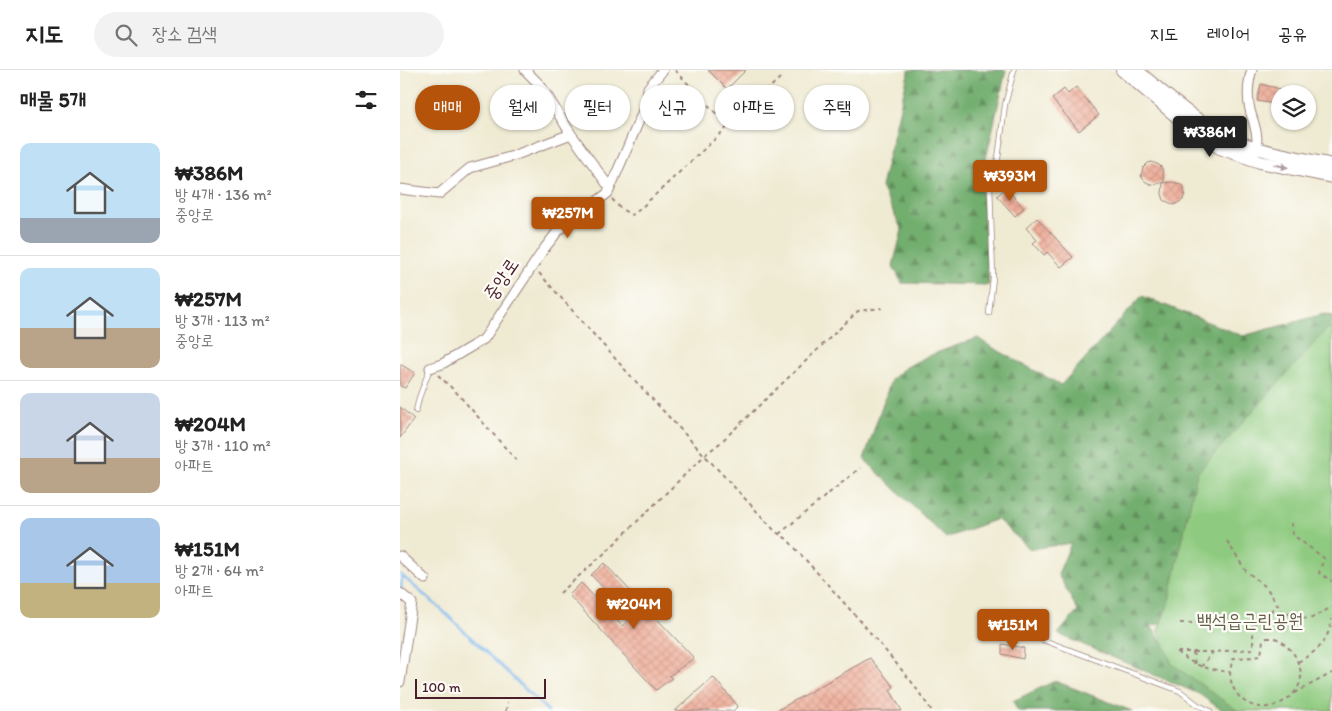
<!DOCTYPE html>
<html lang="ko">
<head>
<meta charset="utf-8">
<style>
	:root { --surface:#fff; --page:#f2f2f2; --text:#222; --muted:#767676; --line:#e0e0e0; --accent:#b45309 }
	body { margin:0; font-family:Itim,"Poor Story",sans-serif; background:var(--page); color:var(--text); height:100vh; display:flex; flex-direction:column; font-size:19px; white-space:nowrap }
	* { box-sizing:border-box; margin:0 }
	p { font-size:16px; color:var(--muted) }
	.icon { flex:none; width:28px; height:28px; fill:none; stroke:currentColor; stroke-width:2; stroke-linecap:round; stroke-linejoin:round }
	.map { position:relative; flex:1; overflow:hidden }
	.side { display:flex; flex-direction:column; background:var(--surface); width:400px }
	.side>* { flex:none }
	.banner { position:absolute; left:15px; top:15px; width:475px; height:45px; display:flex; gap:10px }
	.tools { position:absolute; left:871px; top:15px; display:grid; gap:10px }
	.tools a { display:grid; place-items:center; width:45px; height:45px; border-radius:50%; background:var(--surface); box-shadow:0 1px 4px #0004; font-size:25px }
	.scale { position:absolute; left:15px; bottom:12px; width:131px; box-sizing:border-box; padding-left:5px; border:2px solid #4a1f2b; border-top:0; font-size:14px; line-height:18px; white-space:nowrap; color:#4a1f2b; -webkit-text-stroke:4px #fdfcf7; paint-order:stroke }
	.price { position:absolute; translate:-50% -42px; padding:0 11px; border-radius:5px; background:var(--accent); color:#fff; font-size:16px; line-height:32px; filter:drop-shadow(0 1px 2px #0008) }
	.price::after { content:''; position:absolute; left:50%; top:30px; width:15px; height:11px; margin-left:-8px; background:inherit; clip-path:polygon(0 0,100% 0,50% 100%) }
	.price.active { background:#222; color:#fff }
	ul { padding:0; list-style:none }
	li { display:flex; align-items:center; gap:15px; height:125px; padding:0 20px }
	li+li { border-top:1px solid var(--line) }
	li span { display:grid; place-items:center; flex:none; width:140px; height:100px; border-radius:10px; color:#555 }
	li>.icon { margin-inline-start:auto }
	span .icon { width:60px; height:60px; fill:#fffc; stroke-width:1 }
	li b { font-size:21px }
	h2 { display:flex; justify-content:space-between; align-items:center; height:60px; padding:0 20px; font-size:21px }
	.tag { padding:0 18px; border-radius:22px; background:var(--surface); box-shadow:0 1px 4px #0004; font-size:18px; line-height:45px }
	.tag.active { background:var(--accent); color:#fff }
	header { display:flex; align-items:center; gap:30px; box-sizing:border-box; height:70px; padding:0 25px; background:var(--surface); border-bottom:1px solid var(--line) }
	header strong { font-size:24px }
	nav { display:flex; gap:28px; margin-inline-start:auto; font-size:18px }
	.search { width:350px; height:45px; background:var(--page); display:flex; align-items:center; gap:12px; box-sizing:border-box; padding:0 18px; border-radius:28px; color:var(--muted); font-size:19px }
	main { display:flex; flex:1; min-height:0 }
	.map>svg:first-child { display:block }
</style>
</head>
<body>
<header>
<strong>지도</strong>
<div class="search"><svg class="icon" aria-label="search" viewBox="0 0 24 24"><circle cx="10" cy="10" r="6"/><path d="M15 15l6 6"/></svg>장소 검색</div>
<nav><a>지도</a><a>레이어</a><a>공유</a></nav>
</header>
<main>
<section class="side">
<h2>매물 5개<svg class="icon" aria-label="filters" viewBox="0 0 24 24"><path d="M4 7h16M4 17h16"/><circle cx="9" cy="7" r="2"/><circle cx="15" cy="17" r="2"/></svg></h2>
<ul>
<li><span style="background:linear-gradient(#bfe0f5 75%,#9aa5b1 0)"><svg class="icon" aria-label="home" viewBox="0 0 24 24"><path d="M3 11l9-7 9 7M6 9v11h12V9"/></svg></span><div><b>₩386M</b><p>방 4개 · 136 m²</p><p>중앙로</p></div></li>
<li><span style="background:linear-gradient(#bfe0f5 60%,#b9a48a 0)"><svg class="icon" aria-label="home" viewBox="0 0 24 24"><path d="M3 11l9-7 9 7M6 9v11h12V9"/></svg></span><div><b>₩257M</b><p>방 3개 · 113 m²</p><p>중앙로</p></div></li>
<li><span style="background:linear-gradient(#c9d6e8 65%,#b9a48a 0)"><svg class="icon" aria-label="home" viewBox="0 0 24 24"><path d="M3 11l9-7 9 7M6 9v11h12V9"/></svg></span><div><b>₩204M</b><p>방 3개 · 110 m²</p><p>아파트</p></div></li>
<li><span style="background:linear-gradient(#a9c7e8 65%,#c2b280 0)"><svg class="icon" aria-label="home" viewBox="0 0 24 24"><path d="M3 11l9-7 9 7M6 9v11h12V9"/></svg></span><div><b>₩151M</b><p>방 2개 · 64 m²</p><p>아파트</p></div></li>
</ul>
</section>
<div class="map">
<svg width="932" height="641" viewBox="0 0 932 641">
	<defs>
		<pattern id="forest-firs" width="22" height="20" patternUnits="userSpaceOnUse" patternTransform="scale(1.25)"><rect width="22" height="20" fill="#72ae6e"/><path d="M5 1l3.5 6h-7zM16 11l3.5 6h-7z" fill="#608d5b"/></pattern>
		<pattern id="building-cross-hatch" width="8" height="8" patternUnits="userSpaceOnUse" patternTransform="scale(1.25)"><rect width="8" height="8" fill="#efae9a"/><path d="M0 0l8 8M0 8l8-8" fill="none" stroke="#ce9585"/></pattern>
	</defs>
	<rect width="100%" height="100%" fill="#fdfcf7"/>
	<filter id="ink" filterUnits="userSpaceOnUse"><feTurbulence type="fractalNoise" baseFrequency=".02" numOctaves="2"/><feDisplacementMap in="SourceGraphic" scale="10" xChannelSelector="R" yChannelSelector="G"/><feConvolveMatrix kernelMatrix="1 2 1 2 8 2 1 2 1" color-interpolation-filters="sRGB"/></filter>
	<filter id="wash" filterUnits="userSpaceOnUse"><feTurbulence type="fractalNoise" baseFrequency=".0096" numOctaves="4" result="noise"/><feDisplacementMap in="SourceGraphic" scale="20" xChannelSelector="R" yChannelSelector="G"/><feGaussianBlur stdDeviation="1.12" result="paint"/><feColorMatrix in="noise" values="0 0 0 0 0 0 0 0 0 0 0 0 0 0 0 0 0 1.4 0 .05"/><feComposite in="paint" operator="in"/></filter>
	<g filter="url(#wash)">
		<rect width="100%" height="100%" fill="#efead2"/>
		<path fill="url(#forest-firs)" stroke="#5e664c" d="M 509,0 L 606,0 L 581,111 L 589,215 L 502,213 L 493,196 L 502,160 L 481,117 Z
			M 742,226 L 843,266 L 924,244 L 932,246 L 932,383 L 815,538 L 751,556 L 775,591 L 847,641 L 823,641 L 799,624 L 658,564 L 678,541 L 658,504 L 671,473 L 630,479 L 597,449 L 546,468 L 464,389 L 491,310 C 507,290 554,277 578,268 L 588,275 L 661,315 Z
			M 655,611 L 732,641 L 618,641 L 613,631 Z"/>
		<path fill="#8eca7f" stroke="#6c7455" d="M 927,259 L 932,259 L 932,641 L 838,641 L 772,594 L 758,560 L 768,535 L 797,403 Z"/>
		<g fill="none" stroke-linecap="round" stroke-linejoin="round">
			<path stroke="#7bb6ed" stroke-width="2.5" d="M 0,504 L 43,541 L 148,641
				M 1,522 L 2,507"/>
		</g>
		<g id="blocks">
			<path fill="url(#building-cross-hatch)" d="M 308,0 L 346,0 L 327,19 Z
				M 861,14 L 880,19 L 880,35 L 857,31 Z
				M 676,17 L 699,45 L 679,61 L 652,29 L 664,19 L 668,24 Z
				M 752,92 L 759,95 L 762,98 L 764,112 L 753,115 L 746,112 L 743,109 L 741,106 L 743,98 L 748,93 Z
				M 773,112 L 783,116 L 785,123 L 783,130 L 774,135 L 764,130 L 762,124 L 763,113 Z
				M 606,118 L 624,138 L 615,146 L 597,126 Z
				M 637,148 L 673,187 L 661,197 L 647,182 L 644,185 L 633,173 L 637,170 L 626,158 Z
				M 0,294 L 15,303 L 5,318 L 0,316 Z
				M 0,337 L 14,349 L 0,368 Z
				M 204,493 L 294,588 L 269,606 L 272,608 L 256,620 L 169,525 L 181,513 L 222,556 L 231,547 L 191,505 Z
				M 602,574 L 624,578 L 623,589 L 602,584 Z
				M 470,588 L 494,617 L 490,620 L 502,641 L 376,641 Z
				M 313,607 L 338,636 L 333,641 L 275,641 Z"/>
		</g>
	</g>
	<g filter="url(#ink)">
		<use href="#blocks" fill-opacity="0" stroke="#9c847e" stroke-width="1"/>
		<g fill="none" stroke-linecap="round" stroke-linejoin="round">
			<defs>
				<path id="service" d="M 589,243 L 593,208 L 590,113 L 598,89 L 605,35 L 614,0
					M 16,341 L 19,328 L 30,298
					M 595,545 L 619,561 L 780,621 L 798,635 L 810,641"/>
				<path id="minor" d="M 125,0 L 141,16 L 171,64 L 210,118
					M 852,0 C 848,11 847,28 850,40 C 854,55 860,66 855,82
					M 0,119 L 39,124 L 70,98 L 113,86 L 171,64
					M 30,298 L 42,294 L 84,269 L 144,179 L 158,161 L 208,123 L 247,32 L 248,18 L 263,0
					M 0,486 L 25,509
					M 0,523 L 12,533 L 0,612"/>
				<path id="secondary" d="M 722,0 L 783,52 L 820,78 L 860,92 L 932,107
					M 736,0 C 764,23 793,50 825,66 C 858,82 897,87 932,95"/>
			</defs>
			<use href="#service" stroke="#9c847e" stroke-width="6"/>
			<use href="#minor" stroke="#9c847e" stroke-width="11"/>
			<use href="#secondary" stroke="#9c847e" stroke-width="14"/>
			<path stroke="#9c847e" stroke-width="2" stroke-dasharray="4 4" stroke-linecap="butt" d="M 275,0 L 328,56
				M 212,129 L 221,139 L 232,145 L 239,140 L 380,8
				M 139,203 L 228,303 L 376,462 L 387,469 L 463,554 L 511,611 L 532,641
				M 38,305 L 56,322 L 117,391
				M 891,453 L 893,465 L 924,488 L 919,503 L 932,511
				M 379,464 L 460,398
				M 827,471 L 845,500 L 866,517 L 882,541 L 895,547 L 910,549 L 932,537
				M 160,523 L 207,481 L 306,384 L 320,373 L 458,241 L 482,238
				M 780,553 L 861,553 L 877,534
				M 867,568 C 870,568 873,568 875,568 C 882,570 895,583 897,590 C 898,594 901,600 901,604 C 902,624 878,639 860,637 C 837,635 823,609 834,588 L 855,587 L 861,585 L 863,570 Z
				M 777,582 L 813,582 L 853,579 L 853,552
				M 777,582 C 796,597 807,599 830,602
				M 793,582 L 795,594
				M 898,592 C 919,580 927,573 932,549
				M 801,597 L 813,582
				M 895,623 L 932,603
				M 106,641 L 107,632"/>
			<use href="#service" stroke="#fff" stroke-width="4.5"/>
			<use href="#minor" stroke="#fff" stroke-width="9"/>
			<use href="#secondary" stroke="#fff" stroke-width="12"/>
		</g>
		<defs><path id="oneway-solid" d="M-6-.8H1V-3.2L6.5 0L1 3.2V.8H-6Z" transform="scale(1.25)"/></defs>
		<use fill="#ae9aa0" href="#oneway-solid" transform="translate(881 96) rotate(11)"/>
	</g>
	<g text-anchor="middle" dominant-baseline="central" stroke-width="4.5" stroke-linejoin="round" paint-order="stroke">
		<g font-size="19" fill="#4a1f2b" stroke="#fdfcf7">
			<text transform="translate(101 209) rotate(-56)">중앙로</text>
		</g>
		<g font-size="19" fill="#625b48" stroke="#fdfcf7">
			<text x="850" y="550">백석읍근린공원</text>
		</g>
	</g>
</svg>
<div class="tools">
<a><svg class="icon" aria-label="layers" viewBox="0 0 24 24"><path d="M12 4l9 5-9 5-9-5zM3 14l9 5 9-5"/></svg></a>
</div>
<div class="scale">100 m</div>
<b class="price active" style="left:810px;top:88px">₩386M</b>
<b class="price" style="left:610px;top:132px">₩393M</b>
<b class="price" style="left:168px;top:169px">₩257M</b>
<b class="price" style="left:234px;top:560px">₩204M</b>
<b class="price" style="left:613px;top:581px">₩151M</b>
<div class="banner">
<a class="tag active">매매</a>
<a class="tag">월세</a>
<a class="tag">필터</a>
<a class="tag">신규</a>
<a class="tag">아파트</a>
<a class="tag">주택</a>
</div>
</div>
</main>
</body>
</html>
